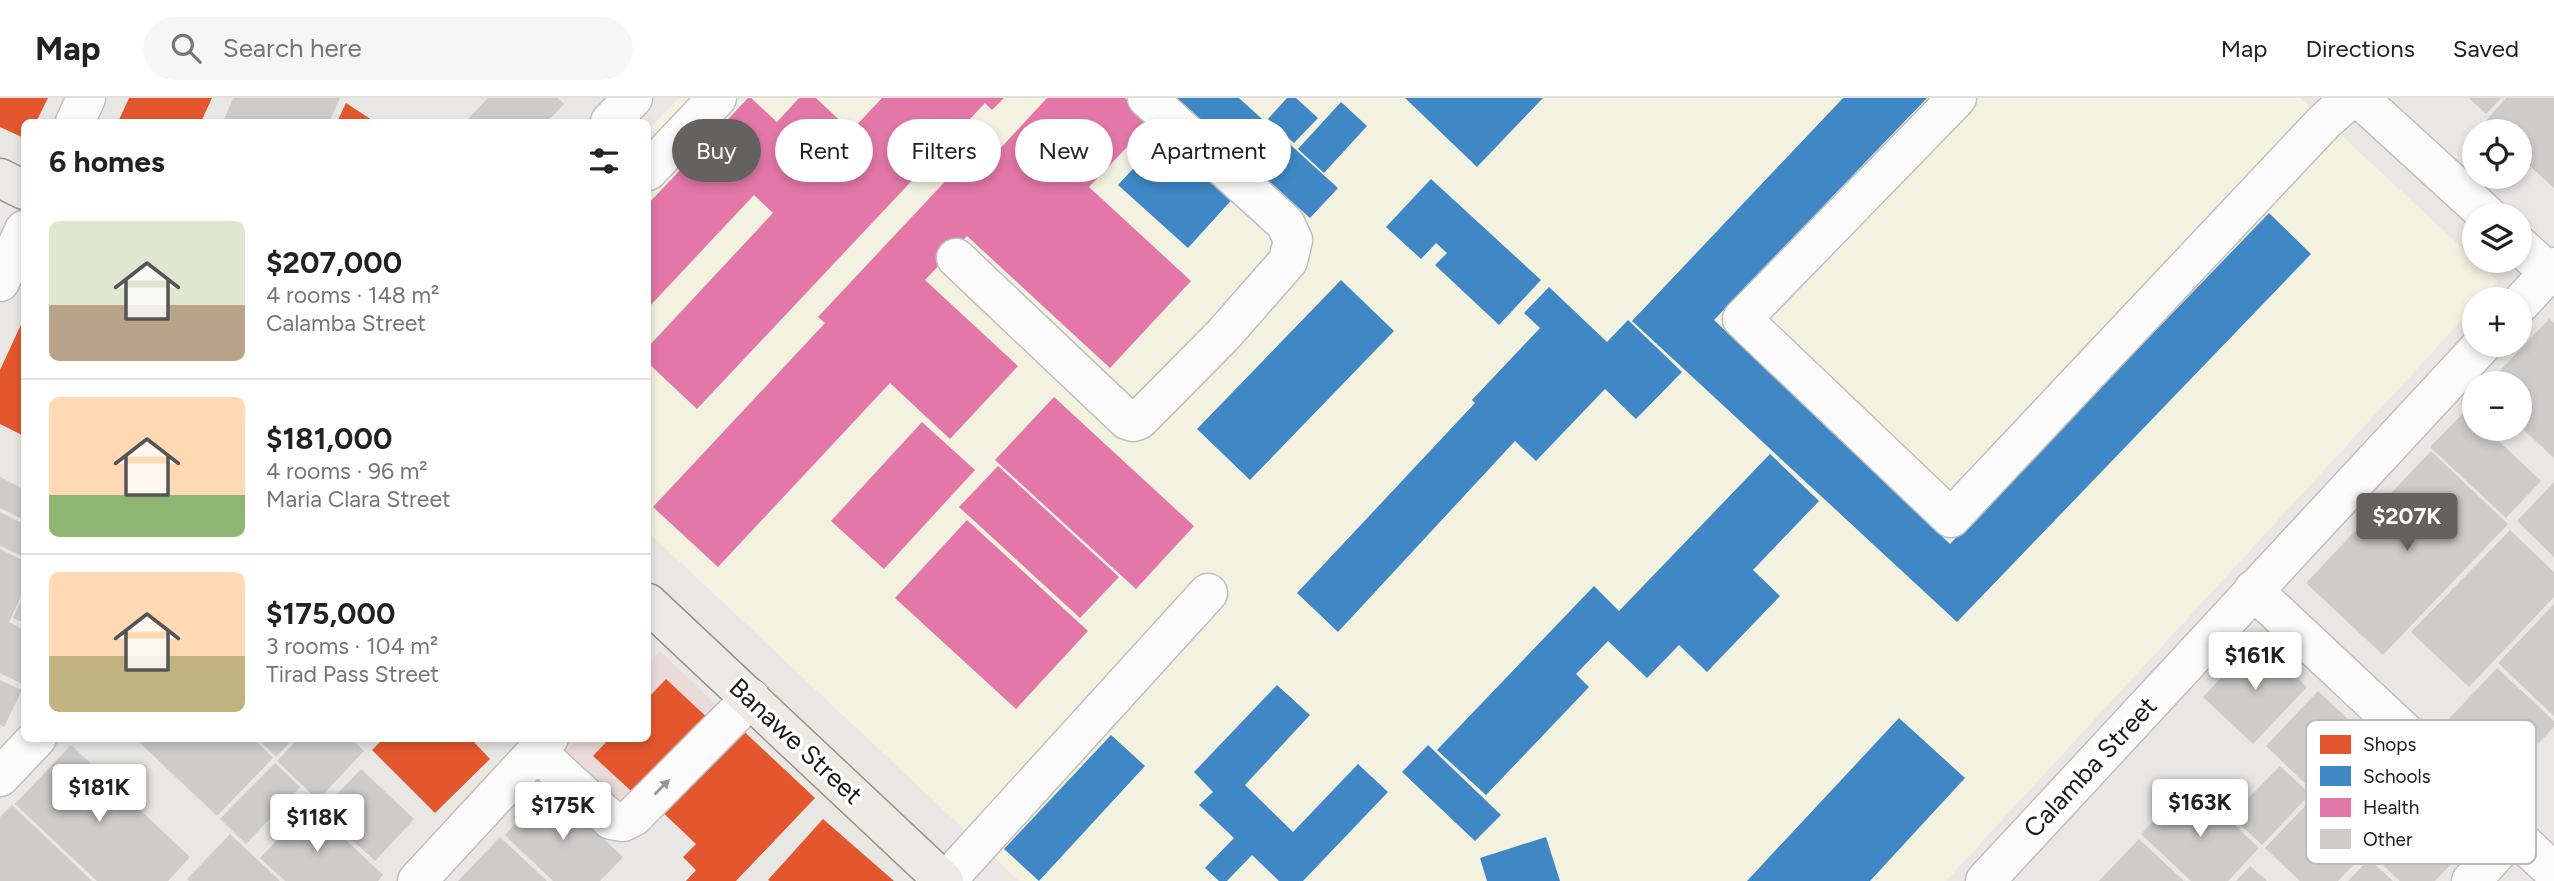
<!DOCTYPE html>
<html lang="en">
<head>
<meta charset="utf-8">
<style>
	:root { --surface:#fff; --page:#f6f6f6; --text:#222; --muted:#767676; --line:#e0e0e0; --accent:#636261 }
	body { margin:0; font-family:Figtree,sans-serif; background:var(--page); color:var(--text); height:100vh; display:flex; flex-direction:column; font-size:26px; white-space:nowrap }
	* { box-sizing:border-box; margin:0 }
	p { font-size:23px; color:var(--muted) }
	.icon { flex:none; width:38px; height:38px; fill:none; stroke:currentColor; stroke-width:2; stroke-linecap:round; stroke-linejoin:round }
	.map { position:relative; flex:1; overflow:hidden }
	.drawer { position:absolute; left:21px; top:21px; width:630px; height:623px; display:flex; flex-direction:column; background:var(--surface); border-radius:10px; box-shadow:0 4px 10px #0003 }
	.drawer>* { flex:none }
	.top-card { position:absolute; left:672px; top:21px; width:665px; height:63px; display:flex; gap:14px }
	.fabs { position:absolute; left:2462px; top:21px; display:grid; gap:14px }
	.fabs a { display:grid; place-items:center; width:70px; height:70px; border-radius:50%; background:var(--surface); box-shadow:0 4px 10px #0003; font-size:35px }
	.price { position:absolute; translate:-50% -60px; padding:0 16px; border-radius:7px; background:#fff; color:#222; font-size:23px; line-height:46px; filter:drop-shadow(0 2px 4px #0008) }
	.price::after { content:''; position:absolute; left:50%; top:42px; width:21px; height:16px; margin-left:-10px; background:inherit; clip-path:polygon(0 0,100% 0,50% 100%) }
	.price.active { background:var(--accent); color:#fff }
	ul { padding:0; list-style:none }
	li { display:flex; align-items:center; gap:21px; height:175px; padding:0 28px }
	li+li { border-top:2px solid var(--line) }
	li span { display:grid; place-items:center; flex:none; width:196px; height:140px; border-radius:10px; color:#555 }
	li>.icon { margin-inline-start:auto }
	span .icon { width:84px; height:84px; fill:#fffc; stroke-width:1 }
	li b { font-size:30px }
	h2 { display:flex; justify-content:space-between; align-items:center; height:84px; padding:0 28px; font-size:30px }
	.pill { padding:0 24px; border-radius:32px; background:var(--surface); box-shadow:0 4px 10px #0003; font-size:24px; line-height:63px }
	.pill.active { background:var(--accent); color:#fff }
	header { display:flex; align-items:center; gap:42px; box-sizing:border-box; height:98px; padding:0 35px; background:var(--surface); border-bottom:2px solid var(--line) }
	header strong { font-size:33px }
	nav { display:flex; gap:38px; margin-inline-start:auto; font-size:24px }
	.search { width:490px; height:63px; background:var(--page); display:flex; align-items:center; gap:18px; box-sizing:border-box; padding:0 24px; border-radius:38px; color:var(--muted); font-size:26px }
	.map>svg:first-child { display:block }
</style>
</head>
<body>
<header>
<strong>Map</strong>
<div class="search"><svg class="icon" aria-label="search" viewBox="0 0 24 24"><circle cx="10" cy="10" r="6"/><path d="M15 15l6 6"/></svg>Search here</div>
<nav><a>Map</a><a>Directions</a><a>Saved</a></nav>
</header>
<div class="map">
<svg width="2554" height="783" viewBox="0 0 2554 783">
	<rect width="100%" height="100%" fill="#e9e7e3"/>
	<path fill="#eadbda" d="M 660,553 L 735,625 L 619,744 L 544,676 L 577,641 L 648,640 L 648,566 Z"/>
	<path fill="#f3f1df" d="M 678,0 L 2301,0 L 2498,183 L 2481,201 L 2474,201 L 2474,209 L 1946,783 L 1019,783 L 648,434 L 648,33 Z"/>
	<path fill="#e4572e" d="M 0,0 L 48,0 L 36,24 L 24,24 L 24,40 L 0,29 Z
		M 129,0 L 212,0 L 201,24 L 118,24 Z
		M 346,5 L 375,24 L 337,24 Z
		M 24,220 L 24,338 L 0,326 L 0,272 Z
		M 666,581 L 713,625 L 641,702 L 593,658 L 610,640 L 648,640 L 648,600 Z
		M 735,625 L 815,700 L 736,783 L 686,783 L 696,772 L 683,759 L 696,746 L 656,708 Z
		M 384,640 L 470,640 L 490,661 L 435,715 L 372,652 Z
		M 823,721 L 894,783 L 770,783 L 768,782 Z"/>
	<path fill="#3f88c5" d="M 1177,0 L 1239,0 L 1338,90 L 1310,120 Z
		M 1287,0 L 1296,0 L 1318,20 L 1294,45 L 1268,21 Z
		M 1405,0 L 1543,0 L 1477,69 Z
		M 1843,0 L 1927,0 L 1714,222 L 1950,446 L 2269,115 L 2311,156 L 1957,524 L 1632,223 Z
		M 1341,4 L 1367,28 L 1324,75 L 1298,51 Z
		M 1166,35 L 1236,97 L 1188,150 L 1118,87 Z
		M 1431,81 L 1541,182 L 1499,227 L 1435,167 L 1447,155 L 1436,145 L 1421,161 L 1386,129 Z
		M 1341,182 L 1394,233 L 1250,382 L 1197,331 Z
		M 1549,189 L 1607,244 L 1628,222 L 1682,274 L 1636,321 L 1605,291 L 1536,363 L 1515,343 L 1338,534 L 1297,495 L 1475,305 L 1472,302 L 1540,230 L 1524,215 Z
		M 1770,356 L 1819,403 L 1753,472 L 1780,498 L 1707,574 L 1679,547 L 1647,580 L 1608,543 L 1576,576 L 1589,589 L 1486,697 L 1437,652 L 1594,488 L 1619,513 Z
		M 1277,587 L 1310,617 L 1245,687 L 1293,734 L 1358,666 L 1388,694 L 1303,783 L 1279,783 L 1252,757 L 1227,783 L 1219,783 L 1205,770 L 1234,740 L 1199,707 L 1213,694 L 1194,674 Z
		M 1899,620 L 1965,680 L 1870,783 L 1747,783 Z
		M 1111,637 L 1145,668 L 1039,783 L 1004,751 Z
		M 1428,647 L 1501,717 L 1475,743 L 1402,674 Z
		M 1546,739 L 1560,783 L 1487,783 L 1480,760 Z"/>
	<path fill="#e377a8" d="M 748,0 L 751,0 L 777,24 L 799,0 L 816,0 L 851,33 L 882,0 L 1004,0 L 992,12 L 985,5 L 697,311 L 648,265 L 648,249 L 773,115 L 754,97 L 648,210 L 648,106 Z
		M 1047,0 L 1125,0 L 1151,24 L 1089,89 L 1191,183 L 1110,270 L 967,138 L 925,182 L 1018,268 L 950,341 L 890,285 L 718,469 L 653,409 L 825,225 L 818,219 L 969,58 L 982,70 Z
		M 1054,299 L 1194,428 L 1136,491 L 995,362 Z
		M 922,324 L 975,372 L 884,471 L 831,423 Z
		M 998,368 L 1119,479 L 1080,520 L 959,409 Z
		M 967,422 L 1088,533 L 1016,611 L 895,500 Z"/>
	<path fill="#cecbc9" d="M 233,0 L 340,0 L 329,24 L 223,24 Z
		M 488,0 L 558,0 L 564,6 L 547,24 L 465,24 Z
		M 2469,0 L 2501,0 L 2486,16 Z
		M 2506,0 L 2554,0 L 2554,90 L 2520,59 L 2520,33 L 2491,33 L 2483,26 Z
		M 2549,221 L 2554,225 L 2554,360 L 2520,328 L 2520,285 L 2488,285 Z
		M 2466,312 L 2474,320 L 2474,331 L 2486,331 L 2541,383 L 2506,420 L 2430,349 Z
		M 2431,353 L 2508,426 L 2383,557 L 2306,485 Z
		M 0,379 L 24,391 L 24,422 L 0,410 Z
		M 2554,384 L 2554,459 L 2517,423 Z
		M 0,414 L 24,426 L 24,459 L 0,448 Z
		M 2510,432 L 2554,474 L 2554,499 L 2469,589 L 2411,534 Z
		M 0,451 L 24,463 L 24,492 L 9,524 L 24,532 L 24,587 L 0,575 Z
		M 24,496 L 24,525 L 13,520 Z
		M 2554,506 L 2554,618 L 2498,565 Z
		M 2257,542 L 2307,589 L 2253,646 L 2203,599 Z
		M 2497,570 L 2554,623 L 2554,629 L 2506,679 L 2447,623 Z
		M 0,582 L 22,592 L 4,629 L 0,627 Z
		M 2318,593 L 2368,640 L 2315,695 L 2266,648 Z
		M 144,640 L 253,640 L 273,660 L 217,718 L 140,645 Z
		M 257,640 L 294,640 L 276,659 Z
		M 299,640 L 350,640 L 364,653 L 318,702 L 277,663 Z
		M 71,647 L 190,759 L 168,783 L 97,783 L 15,706 Z
		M 275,665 L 300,689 L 246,746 L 220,721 Z
		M 2280,668 L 2310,696 L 2262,747 L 2231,718 Z
		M 361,671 L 414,721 L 375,763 L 321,713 Z
		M 2190,685 L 2259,750 L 2228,783 L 2191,783 L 2141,736 Z
		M 549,690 L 623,759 L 600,783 L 553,783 L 505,737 Z
		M 2432,693 L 2479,737 L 2435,783 L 2400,783 L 2372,757 Z
		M 2307,706 L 2362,758 L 2338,783 L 2300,783 L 2265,750 Z
		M 12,707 L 92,783 L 0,783 L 0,719 Z
		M 310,708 L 383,777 L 378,783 L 285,783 L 260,760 Z
		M 230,736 L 280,783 L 189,783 L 187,781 Z
		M 500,739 L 547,783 L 458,783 Z
		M 2139,741 L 2184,783 L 2099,783 Z
		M 2369,761 L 2393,783 L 2348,783 Z
		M 2250,768 L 2267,783 L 2236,783 Z"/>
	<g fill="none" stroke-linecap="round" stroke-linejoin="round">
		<defs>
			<path id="minor" d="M 1957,0 L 1742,221 L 1951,420 L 2325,23 L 2351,0
				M 2359,0 L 2487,117
				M 75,24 L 86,0
				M 610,24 L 633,0
				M 648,73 L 717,0
				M 2520,148 L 2554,179
				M 956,160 L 1127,322 L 1133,324 L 1139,322 L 1224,236 L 1288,163 L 1293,142 L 1285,125 L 1147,0
				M 0,184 L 24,132
				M 2520,206 L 2554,169
				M 2253,492 L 2554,774
				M 537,654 L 611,722 L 623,724 L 633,719 L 751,600
				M 0,679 L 37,640
				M 417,783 L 549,640
				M 946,783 L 1208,495
				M 1985,783 L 2482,247
				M 2471,783 L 2514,736"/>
			<path id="major" d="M 0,80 L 24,92
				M 648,505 L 944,783"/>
		</defs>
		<use href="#minor" stroke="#c0bfbe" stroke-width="41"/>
		<use href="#major" stroke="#9c9383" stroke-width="41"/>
		<use href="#minor" stroke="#fcfbfb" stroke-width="38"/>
		<use href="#major" stroke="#eee9e3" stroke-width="38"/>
	</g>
	<defs><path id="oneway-solid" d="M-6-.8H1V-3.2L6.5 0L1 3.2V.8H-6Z" transform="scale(1.75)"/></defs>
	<use fill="#979696" href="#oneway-solid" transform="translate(662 689) rotate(-45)"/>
	<g text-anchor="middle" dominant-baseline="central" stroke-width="7" stroke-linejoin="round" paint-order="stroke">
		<g font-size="26" fill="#1b1b1b" stroke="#fff">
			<text transform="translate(796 643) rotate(43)">Banawe Street</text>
			<text transform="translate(2090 669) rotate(-47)">Calamba Street</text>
		</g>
	</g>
	<rect x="2306" y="622" width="230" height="144" rx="10" fill="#fff" stroke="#bbb" stroke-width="2"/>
	<rect x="2320" y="637" width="31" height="19" fill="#e4572e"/>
	<rect x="2320" y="668" width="31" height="20" fill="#3f88c5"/>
	<rect x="2320" y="700" width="31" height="19" fill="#e377a8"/>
	<rect x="2320" y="731" width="31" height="20" fill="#cecbc9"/>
	<g font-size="19" fill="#1b1b1b">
		<text x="2363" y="653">Shops</text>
		<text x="2363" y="685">Schools</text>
		<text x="2363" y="716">Health</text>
		<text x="2363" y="748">Other</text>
	</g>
</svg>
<div class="fabs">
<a><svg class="icon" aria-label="locate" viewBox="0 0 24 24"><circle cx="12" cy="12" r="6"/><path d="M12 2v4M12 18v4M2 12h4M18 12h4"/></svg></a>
<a><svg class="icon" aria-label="layers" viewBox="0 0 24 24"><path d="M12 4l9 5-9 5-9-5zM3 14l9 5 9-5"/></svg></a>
<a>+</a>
<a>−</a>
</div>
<b class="price active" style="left:2407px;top:455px">$207K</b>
<b class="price" style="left:2255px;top:594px">$161K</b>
<b class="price" style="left:99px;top:726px">$181K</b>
<b class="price" style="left:2200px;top:741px">$163K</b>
<b class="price" style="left:563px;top:744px">$175K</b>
<b class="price" style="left:317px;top:756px">$118K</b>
<div class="top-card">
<a class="pill active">Buy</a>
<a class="pill">Rent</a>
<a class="pill">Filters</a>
<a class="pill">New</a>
<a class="pill">Apartment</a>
</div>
<section class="drawer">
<h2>6 homes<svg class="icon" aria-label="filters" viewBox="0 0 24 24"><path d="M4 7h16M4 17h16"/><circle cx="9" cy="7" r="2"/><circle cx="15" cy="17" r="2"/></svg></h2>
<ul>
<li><span style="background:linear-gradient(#dfe7d0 60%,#b9a48a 0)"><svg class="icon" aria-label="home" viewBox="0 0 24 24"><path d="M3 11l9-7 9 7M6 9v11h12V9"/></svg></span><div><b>$207,000</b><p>4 rooms · 148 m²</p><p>Calamba Street</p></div></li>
<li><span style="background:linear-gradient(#ffd9b3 70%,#8fb573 0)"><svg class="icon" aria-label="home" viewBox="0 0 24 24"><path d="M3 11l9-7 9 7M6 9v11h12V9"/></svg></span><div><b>$181,000</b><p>4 rooms · 96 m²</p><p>Maria Clara Street</p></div></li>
<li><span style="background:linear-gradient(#ffd9b3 60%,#c2b280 0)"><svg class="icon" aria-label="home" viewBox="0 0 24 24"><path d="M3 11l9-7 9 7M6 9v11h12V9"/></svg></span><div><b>$175,000</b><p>3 rooms · 104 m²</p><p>Tirad Pass Street</p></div></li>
</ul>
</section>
</div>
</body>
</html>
